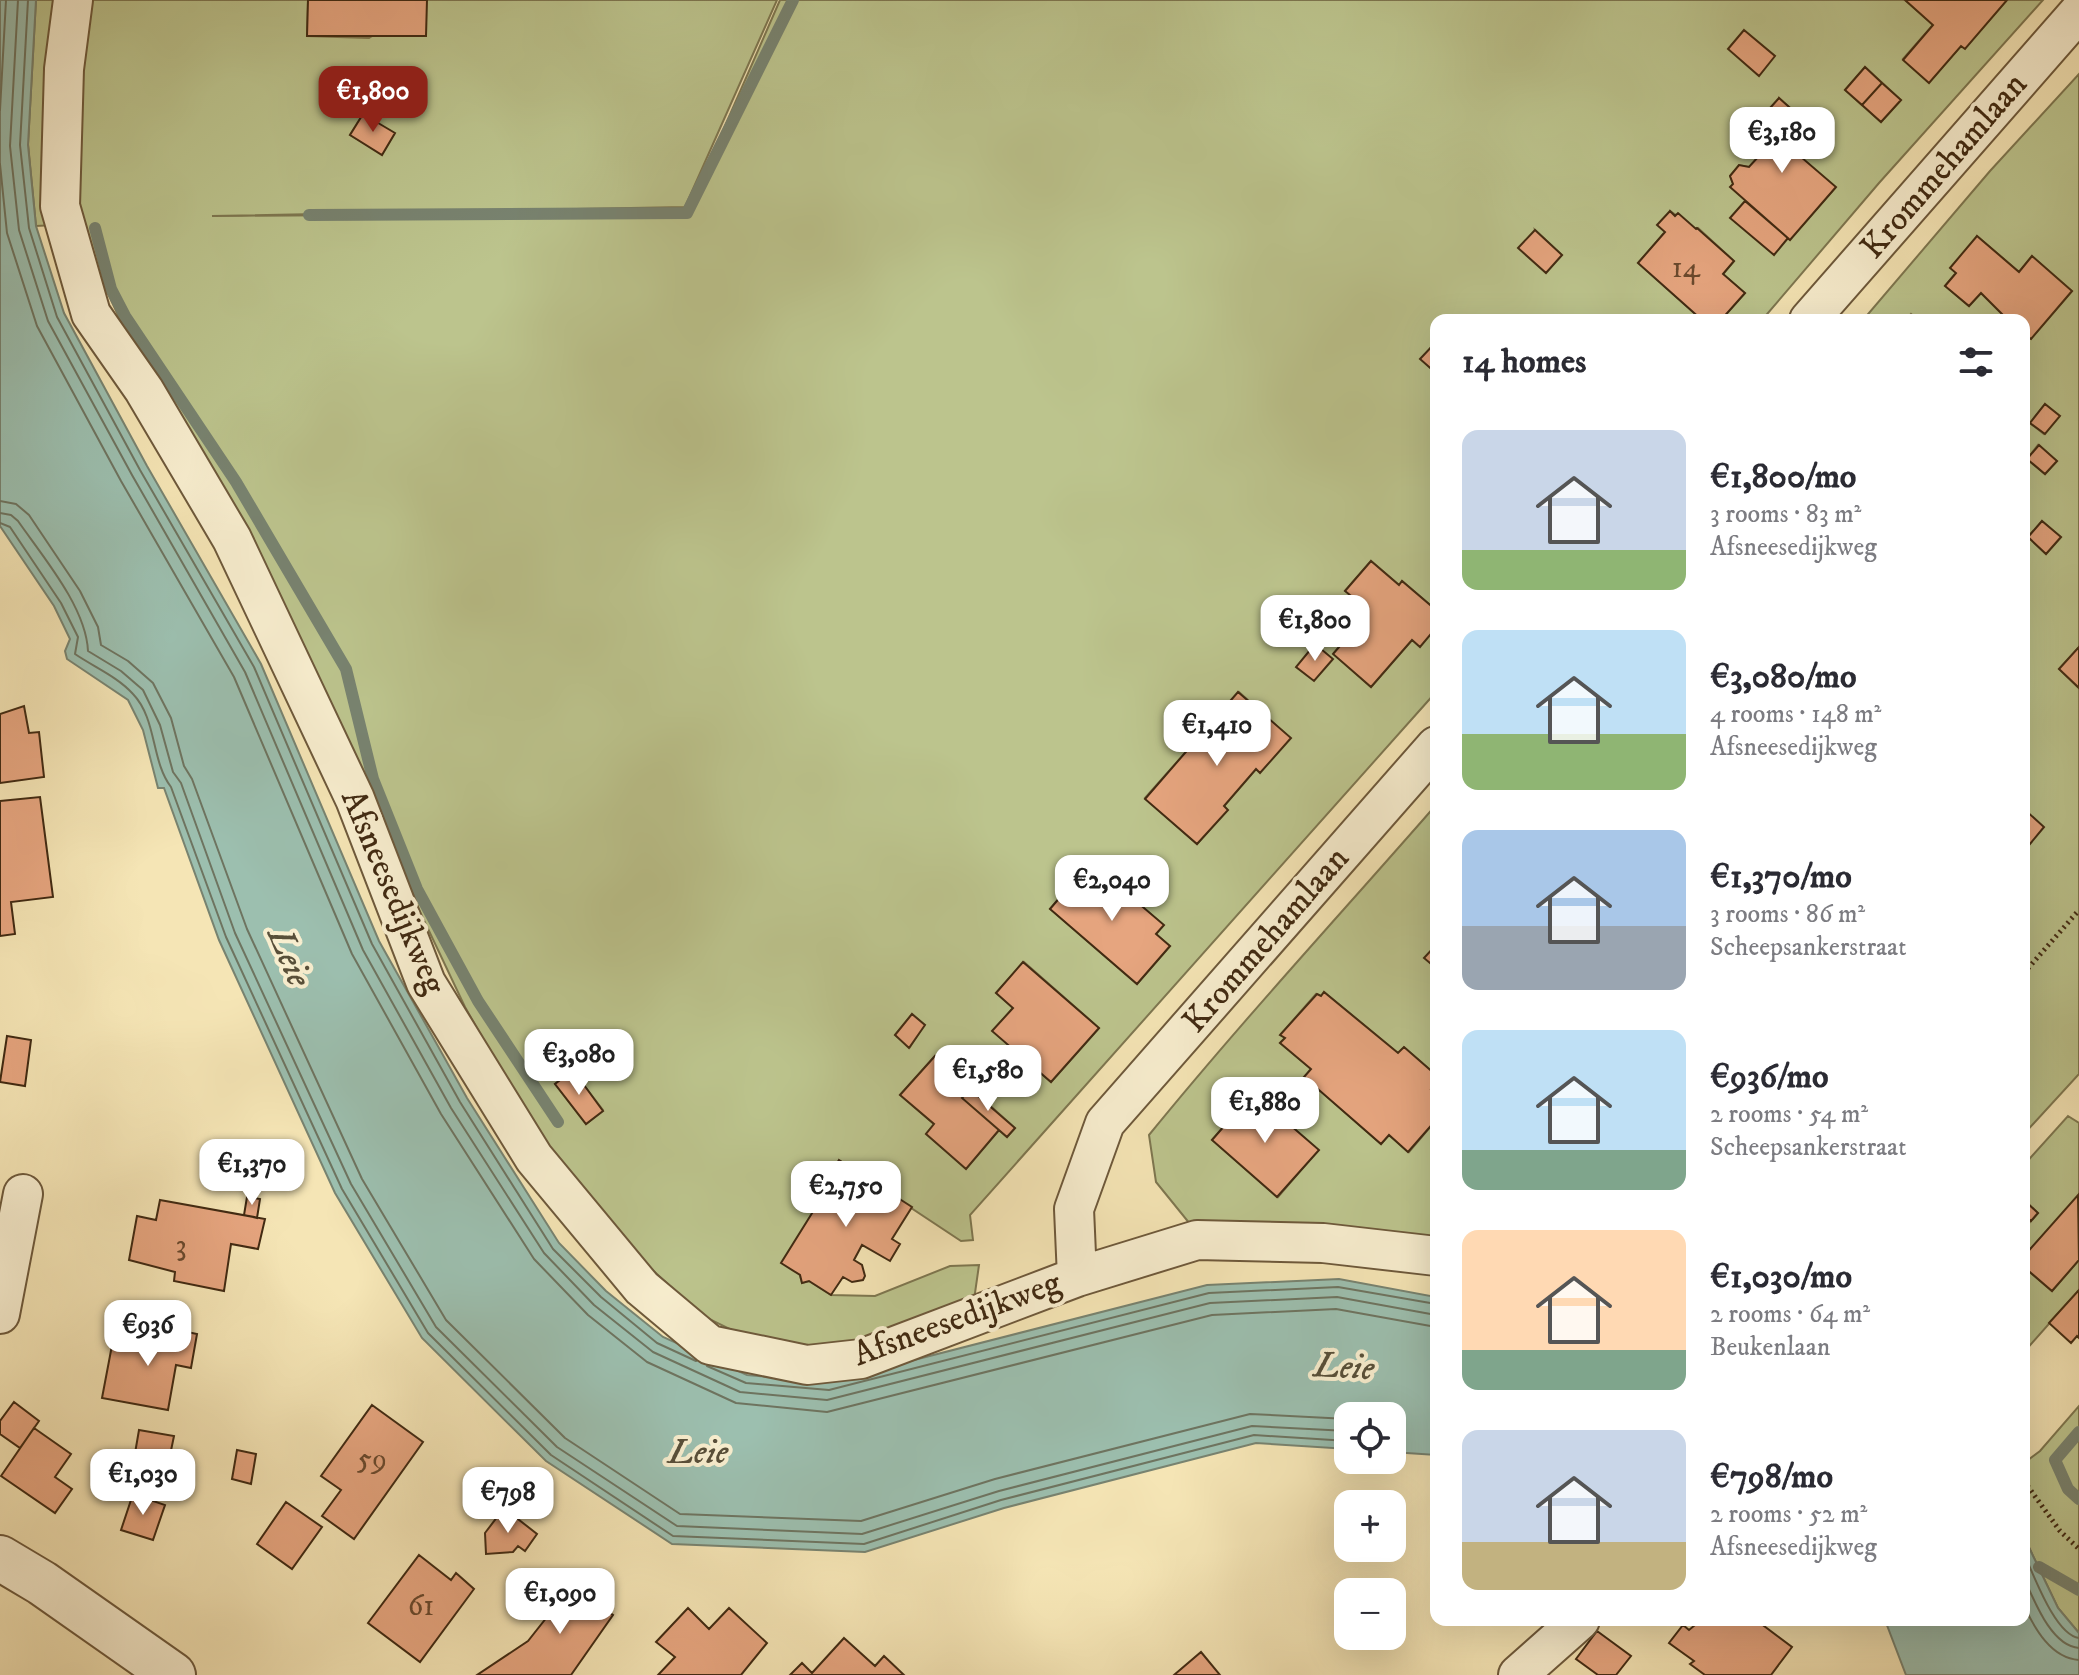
<!DOCTYPE html>
<html lang="en">
<head>
<meta charset="utf-8">
<style>
	:root { --surface:#fff; --page:#f2f2f3; --text:#2b2b33; --muted:#7c7c81; --accent:#8f2418 }
	body { margin:0; font-family:"IM FELL DW Pica",serif; background:var(--page); color:var(--text); height:100vh; display:flex; flex-direction:column; font-size:30px; white-space:nowrap }
	* { box-sizing:border-box; margin:0 }
	p { font-size:26px; color:var(--muted) }
	.icon { flex:none; width:44px; height:44px; fill:none; stroke:currentColor; stroke-width:2; stroke-linecap:round; stroke-linejoin:round }
	.map { position:relative; flex:1; overflow:hidden }
	.panel { position:absolute; left:1430px; top:314px; width:600px; height:1312px; display:flex; flex-direction:column; background:var(--surface); border-radius:16px; box-shadow:0 8px 32px #0002 }
	.panel>* { flex:none }
	.controls { position:absolute; left:1334px; top:1402px; display:grid; gap:16px }
	.controls a { display:grid; place-items:center; width:72px; height:72px; border-radius:16px; background:var(--surface); box-shadow:0 8px 32px #0002; font-size:40px }
	.price { position:absolute; translate:-50% -68px; padding:0 18px; border-radius:16px; background:#fff; color:#222; font-size:26px; line-height:52px; filter:drop-shadow(0 2px 4px #0008) }
	.price::after { content:''; position:absolute; left:50%; top:48px; width:24px; height:18px; margin-left:-12px; background:inherit; clip-path:polygon(0 0,100% 0,50% 100%) }
	.price.on { background:var(--accent); color:#fff }
	ul { padding:0; list-style:none }
	li { display:flex; align-items:center; gap:24px; height:200px; padding:0 32px }
	li span { display:grid; place-items:center; flex:none; width:224px; height:160px; border-radius:16px; color:#555 }
	li>.icon { margin-inline-start:auto }
	span .icon { width:96px; height:96px; fill:#fffc; stroke-width:1 }
	li b { font-size:34px }
	h2 { display:flex; justify-content:space-between; align-items:center; height:96px; padding:0 32px; font-size:34px }
	.map>svg:first-child { display:block }
</style>
</head>
<body>
<div class="map">
<svg width="2079" height="1675" viewBox="0 0 2079 1675">
	<rect width="100%" height="100%" fill="#f5e5b5"/>
	<filter id="stains"><feTurbulence type="fractalNoise" baseFrequency=".0025" numOctaves="4"/><feColorMatrix values="0 0 0 0 .2 0 0 0 0 .09 0 0 0 0 .02 0 0 0 .5 -.17"/></filter>
	<radialGradient id="worn" r=".72"><stop offset=".6" stop-color="#630" stop-opacity="0"/><stop offset="1" stop-color="#630" stop-opacity=".3"/></radialGradient>
	<path fill="#bcc48d" stroke="#7e7750" stroke-width="2" fill-rule="evenodd" d="M 36,0 L 308,0 L 307,36 L 369,38 L 427,0 L 777,0 L 685,207 L 212,216 L 687,213 L 780,0 L 1905,0 L 1933,25 L 1903,59 L 1929,82 L 1961,46 L 1965,48 L 2007,0 L 2043,0 L 1879,183 L 1762,320 L 1721,320 L 1745,293 L 1723,274 L 1734,261 L 1698,228 L 1696,229 L 1670,211 L 1665,232 L 1638,263 L 1702,320 L 1436,320 L 1436,342 L 1421,359 L 1436,373 L 1436,610 L 1402,581 L 1399,585 L 1371,561 L 1345,591 L 1367,609 L 1363,613 L 1366,616 L 1334,653 L 1371,687 L 1412,640 L 1436,628 L 1436,692 L 970,1215 L 973,1240 L 961,1241 L 840,1161 L 810,1208 L 814,1210 L 800,1275 L 802,1283 L 809,1281 L 831,1295 L 875,1296 L 950,1266 L 979,1265 L 974,1300 L 843,1346 L 797,1349 L 750,1339 L 703,1316 L 614,1235 L 540,1140 L 465,1007 L 209,466 L 124,328 L 76,224 L 36,226 L 28,144 ZM 1865,67 L 1901,100 L 1881,122 L 1845,90 ZM 1779,98 L 1807,123 L 1787,145 L 1835,188 L 1790,239 L 1731,187 L 1733,184 L 1730,176 L 1739,165 L 1749,167 L 1771,143 ZM 363,114 L 394,134 L 382,154 L 350,135 ZM 1535,230 L 1562,255 L 1546,272 ZM 1239,692 L 1290,738 L 1260,772 L 1256,769 L 1224,806 L 1227,810 L 1197,844 L 1145,798 ZM 1091,862 L 1163,925 L 1156,934 L 1170,946 L 1137,984 L 1050,909 ZM 1024,962 L 1099,1028 L 1051,1082 L 993,1031 L 1013,1008 L 996,993 ZM 912,1014 L 924,1025 L 910,1047 L 895,1035 ZM 935,1056 L 1015,1128 L 1007,1137 L 999,1130 L 966,1168 L 926,1134 L 934,1124 L 900,1095 ZM 573,1071 L 603,1110 L 586,1124 L 555,1084 Z
		M 2079,74 L 2079,647 L 2059,669 L 2079,688 L 2079,1074 L 2024,1134 L 2024,334 L 2031,339 L 2072,291 L 2032,256 L 2019,272 L 1977,236 L 1956,273 L 1945,286 L 1969,306 L 1981,293 L 2008,320 L 1918,320 L 1911,314 L 1906,320 L 1863,320 L 1990,171 ZM 2045,404 L 2059,416 L 2044,434 L 2030,423 ZM 2038,445 L 2057,461 L 2045,474 L 2027,459 ZM 2042,521 L 2061,537 L 2046,554 L 2028,537 Z
		M 1436,805 L 1436,945 L 1425,958 L 1436,968 L 1436,1075 L 1404,1047 L 1398,1053 L 1324,992 L 1321,996 L 1316,994 L 1281,1034 L 1285,1038 L 1280,1043 L 1311,1069 L 1305,1077 L 1381,1144 L 1389,1135 L 1409,1152 L 1436,1120 L 1436,1245 L 1190,1224 L 1156,1182 L 1149,1135 C 1241,1022 1340,915 1436,805 ZM 1253,1093 L 1318,1150 L 1278,1197 L 1212,1140 Z
		M 2068,1116 L 2079,1123 L 2079,1196 L 2024,1256 L 2024,1229 L 2038,1213 L 2024,1200 L 2024,1165 Z
		M 2079,1260 L 2079,1290 L 2024,1352 L 2024,1267 L 2052,1291 Z
		M 2079,1406 L 2079,1633 L 2058,1608 L 2024,1537 L 2024,1463 L 2040,1451 Z"/>
	<path fill="#9cbfaf" stroke="#788370" stroke-width="2" d="M 0,0 L 36,0 L 28,145 L 36,226 L 64,313 L 147,466 L 261,664 L 379,941 L 467,1098 L 559,1243 L 606,1291 L 663,1337 L 747,1375 L 828,1382 L 1207,1285 L 1339,1279 L 1436,1297 L 1436,1455 L 1392,1452 L 1392,1416 L 1348,1416 L 1348,1449 L 1256,1443 L 1004,1508 L 865,1552 L 672,1544 L 546,1461 L 422,1338 L 335,1193 L 219,940 L 164,788 L 158,788 L 143,730 L 128,700 L 67,659 L 65,651 L 70,639 L 54,606 L 0,526 Z
		M 2024,1537 L 2058,1608 L 2079,1633 L 2079,1675 L 1906,1675 L 1885,1620 L 2024,1620 Z"/>
	<g fill="none" stroke-linecap="round" stroke-linejoin="round">
		<path stroke="#6e7460" stroke-width="2" d="M 18,0 L 10,146 L 19,230 L 48,321 L 132,475 L 245,672 L 363,950 L 451,1108 L 544,1253 L 594,1305 L 653,1352 L 740,1392 L 827,1400 L 1210,1303 L 1337,1297 L 1436,1315
			M 28,0 L 20,145 L 29,228 L 57,317 L 140,470 L 254,667 L 372,944 L 460,1102 L 553,1249 L 601,1297 L 657,1343 L 696,1361
			M 0,110 L 6,0
			M 0,164 L 7,233 L 37,326 L 121,481 L 234,677 L 352,954 L 441,1114 L 534,1259 L 588,1315 L 647,1362 L 736,1403 L 827,1412 L 1212,1315 L 1336,1309 L 1436,1327
			M 0,501 L 16,504 L 29,515 L 80,591 L 98,627 L 101,645 L 128,661 L 153,683 L 171,718 L 184,766 L 192,779 L 247,929 L 362,1179 L 446,1320 L 565,1438 L 680,1514 L 861,1521 L 995,1479 L 1250,1414 L 1348,1419
			M 0,513 L 11,515 L 18,521 C 43,557 86,607 88,651 L 121,671 L 143,690 L 160,725 L 173,772 L 181,783 L 235,933 L 351,1184 L 436,1327 L 557,1447 L 677,1526 L 862,1534 L 999,1491 L 1252,1426 L 1348,1431
			M 0,523 L 10,527 L 61,603 L 78,637 L 75,654 C 94,667 118,677 133,694 C 157,719 151,761 171,787 L 226,937 L 342,1189 L 428,1333 L 551,1455 L 673,1536 L 864,1544 L 1001,1500 L 1254,1435 L 1348,1441
			M 707,1366 L 746,1383 L 829,1390 L 1209,1293 L 1338,1287 L 1436,1304
			M 2024,1554 C 2034,1575 2055,1635 2079,1638
			M 2024,1578 C 2034,1600 2051,1646 2079,1648
			M 2024,1606 C 2035,1629 2051,1658 2079,1660"/>
		<path stroke="#788370" stroke-width="12" d="M 309,215 L 687,213 L 793,0
			M 95,228 L 111,289 L 125,316 L 236,482 L 346,669 L 373,779 L 417,889 L 478,1001 L 558,1122
			M 2079,1432 L 2055,1460 L 2068,1489 L 2079,1499
			M 2039,1567 L 2079,1590"/>
	</g>
	<path fill="#e6a57f" stroke="#412a12" stroke-width="2" d="M 308,0 L 427,0 L 426,36 L 307,36 Z
		M 1905,0 L 2007,0 L 1965,49 L 1961,46 L 1929,83 L 1903,60 L 1933,25 Z
		M 1744,30 L 1775,56 L 1759,76 L 1728,49 Z
		M 1865,67 L 1882,83 L 1862,105 L 1845,90 Z
		M 1882,83 L 1901,100 L 1881,122 L 1862,105 Z
		M 1779,98 L 1807,123 L 1787,145 L 1836,187 L 1790,240 L 1730,187 L 1733,184 L 1730,176 L 1739,165 L 1749,167 L 1771,143 L 1753,127 Z
		M 363,114 L 395,133 L 382,155 L 350,135 Z
		M 1808,122 L 1830,140 L 1817,155 L 1799,139 L 1804,133 L 1801,130 Z
		M 1745,201 L 1788,238 L 1774,255 L 1730,218 Z
		M 1670,211 L 1675,216 L 1678,213 L 1696,229 L 1697,228 L 1734,261 L 1723,274 L 1745,293 L 1721,320 L 1702,320 L 1638,263 L 1665,232 L 1657,225 Z
		M 1535,230 L 1562,255 L 1546,273 L 1518,248 Z
		M 1977,236 L 2019,272 L 2032,256 L 2072,291 L 2031,339 L 2024,334 L 2024,320 L 2008,320 L 1981,293 L 1969,306 L 1945,286 L 1956,273 L 1950,268 Z
		M 1436,342 L 1436,373 L 1420,359 Z
		M 2045,404 L 2060,416 L 2045,434 L 2030,423 Z
		M 2039,445 L 2057,461 L 2045,474 L 2027,459 Z
		M 2042,521 L 2061,537 L 2046,554 L 2028,537 Z
		M 1371,561 L 1399,585 L 1402,581 L 1436,610 L 1436,628 L 1420,647 L 1412,640 L 1371,687 L 1333,654 L 1366,616 L 1363,614 L 1367,609 L 1345,591 Z
		M 1315,644 L 1333,659 L 1314,681 L 1296,667 Z
		M 2079,647 L 2079,688 L 2059,669 Z
		M 1238,692 L 1291,738 L 1260,773 L 1256,769 L 1224,806 L 1228,810 L 1197,844 L 1145,799 Z
		M 24,706 L 29,733 L 39,732 L 44,777 L 0,783 L 0,714 Z
		M 40,797 L 53,897 L 11,902 L 15,934 L 0,936 L 0,801 Z
		M 2024,809 L 2044,827 L 2025,850 L 2024,849 Z
		M 1090,862 L 1164,925 L 1156,934 L 1170,946 L 1137,984 L 1050,909 Z
		M 1436,945 L 1436,968 L 1424,958 Z
		M 1023,962 L 1099,1028 L 1051,1082 L 992,1031 L 1013,1008 L 996,993 Z
		M 1324,992 L 1398,1053 L 1404,1047 L 1436,1075 L 1436,1083 L 1431,1089 L 1436,1093 L 1436,1120 L 1408,1152 L 1389,1135 L 1381,1144 L 1304,1077 L 1311,1069 L 1280,1043 L 1285,1038 L 1280,1035 L 1317,994 L 1321,996 Z
		M 912,1014 L 925,1025 L 909,1048 L 895,1035 Z
		M 7,1036 L 31,1040 L 25,1086 L 0,1082 Z
		M 935,1056 L 971,1087 L 962,1098 L 999,1130 L 966,1169 L 926,1134 L 934,1124 L 900,1095 Z
		M 573,1070 L 603,1111 L 586,1124 L 555,1084 Z
		M 970,1089 L 1015,1128 L 1007,1137 L 962,1098 Z
		M 1253,1093 L 1319,1150 L 1277,1197 L 1212,1140 Z
		M 839,1160 L 912,1207 L 892,1239 L 900,1244 L 890,1261 L 862,1245 L 854,1260 L 862,1265 L 865,1276 L 863,1280 L 852,1282 L 843,1277 L 831,1295 L 809,1281 L 802,1283 L 800,1275 L 781,1263 L 814,1210 L 809,1208 Z
		M 2078,1195 L 2079,1260 L 2052,1291 L 2024,1267 L 2024,1256 Z
		M 247,1197 L 260,1199 L 257,1218 L 244,1215 Z
		M 160,1200 L 265,1219 L 258,1249 L 231,1244 L 224,1291 L 174,1281 L 175,1272 L 129,1260 L 137,1216 L 156,1220 Z
		M 2024,1200 L 2038,1213 L 2031,1221 L 2024,1215 Z
		M 2079,1290 L 2079,1338 L 2077,1336 L 2071,1343 L 2049,1323 Z
		M 154,1325 L 197,1334 L 191,1368 L 176,1365 L 168,1410 L 102,1398 L 113,1340 L 150,1347 Z
		M 14,1402 L 39,1421 L 20,1448 L 0,1434 L 0,1421 Z
		M 372,1405 L 423,1442 L 354,1539 L 322,1516 L 341,1490 L 321,1476 Z
		M 34,1428 L 71,1454 L 55,1477 L 72,1489 L 55,1513 L 1,1476 Z
		M 139,1430 L 174,1436 L 168,1465 L 134,1459 Z
		M 237,1450 L 256,1454 L 251,1484 L 232,1479 Z
		M 133,1494 L 165,1505 L 153,1540 L 121,1530 Z
		M 286,1502 L 322,1527 L 292,1569 L 257,1544 Z
		M 504,1508 L 537,1534 L 525,1551 L 518,1546 L 513,1552 L 486,1554 L 485,1533 Z
		M 419,1555 L 451,1580 L 456,1573 L 474,1589 L 420,1662 L 368,1623 Z
		M 581,1574 L 604,1590 L 595,1602 L 613,1615 L 571,1675 L 477,1675 L 528,1641 Z
		M 688,1608 L 709,1629 L 729,1608 L 767,1643 L 741,1675 L 658,1675 L 675,1657 L 656,1642 Z
		M 1701,1620 L 1756,1620 L 1792,1647 L 1771,1675 L 1705,1675 L 1690,1664 L 1694,1661 L 1669,1643 L 1683,1625 L 1689,1630 Z
		M 1597,1631 L 1631,1656 L 1616,1675 L 1598,1675 L 1576,1659 Z
		M 844,1638 L 875,1666 L 884,1656 L 904,1675 L 790,1675 L 802,1663 L 812,1673 Z
		M 1201,1652 L 1220,1675 L 1174,1675 Z"/>
	<g fill="none" stroke-linecap="round" stroke-linejoin="round">
		<defs>
			<path id="minor" d="M 73,0 L 64,69 L 60,206 L 91,314 L 144,390 L 232,539 L 355,799 L 426,983 L 534,1158 L 642,1288 L 710,1345 L 807,1365 L 861,1359 L 1077,1277 L 1197,1240 L 1323,1243 L 1436,1256
				M 1809,320 L 2079,12
				M 1077,1277 L 1074,1209 L 1105,1123 L 1436,746
				M 0,1314 L 23,1194
				M 1518,1675 L 1580,1620"/>
			<path id="tertiary" d="M 0,1558 L 42,1583 L 173,1675"/>
		</defs>
		<use href="#minor" stroke="#6e593b" stroke-width="42"/>
		<use href="#tertiary" stroke="#6e593b" stroke-width="48"/>
		<path stroke="#412a12" stroke-width="5" stroke-dasharray="2 4" stroke-linecap="butt" d="M 2024,973 L 2079,910
			M 2024,1481 L 2060,1531 L 2079,1549"/>
		<use href="#minor" stroke="#f8eecf" stroke-width="38"/>
		<use href="#tertiary" stroke="#f8eecf" stroke-width="44"/>
	</g>
	<g text-anchor="middle" dominant-baseline="central" stroke-width="8" stroke-linejoin="round" paint-order="stroke">
		<g font-size="30" fill="#6a492d">
			<text x="1686" y="268">14</text>
			<text x="181" y="1246">3</text>
			<text x="372" y="1459">59</text>
			<text x="421" y="1606">61</text>
		</g>
		<g font-size="34" fill="#412a12" stroke="#f8eecf">
			<text transform="translate(1944 166) rotate(-49)">Krommehamlaan</text>
			<text transform="translate(393 892) rotate(67)">Afsneesedijkweg</text>
			<text transform="translate(1266 940) rotate(-49)">Krommehamlaan</text>
			<text transform="translate(957 1319) rotate(-20)">Afsneesedijkweg</text>
		</g>
		<g font-size="36" font-style="italic" fill="#584f39" stroke="#f8eecf">
			<text transform="translate(289 957) rotate(67)">Leie</text>
			<text transform="translate(1344 1367) rotate(3)">Leie</text>
			<text x="698" y="1452">Leie</text>
		</g>
	</g>
	<rect width="100%" height="100%" filter="url(#stains)"/>
	<rect width="100%" height="100%" fill="url(#worn)"/>
</svg>
<div class="controls">
<a><svg class="icon" aria-label="locate" viewBox="0 0 24 24"><circle cx="12" cy="12" r="6"/><path d="M12 2v4M12 18v4M2 12h4M18 12h4"/></svg></a>
<a>+</a>
<a>−</a>
</div>
<b class="price on" style="left:373px;top:134px">€1,800</b>
<b class="price" style="left:1782px;top:175px">€3,180</b>
<b class="price" style="left:1315px;top:663px">€1,800</b>
<b class="price" style="left:1217px;top:768px">€1,410</b>
<b class="price" style="left:1112px;top:923px">€2,040</b>
<b class="price" style="left:579px;top:1097px">€3,080</b>
<b class="price" style="left:988px;top:1113px">€1,580</b>
<b class="price" style="left:1265px;top:1145px">€1,880</b>
<b class="price" style="left:252px;top:1207px">€1,370</b>
<b class="price" style="left:846px;top:1229px">€2,750</b>
<b class="price" style="left:148px;top:1368px">€936</b>
<b class="price" style="left:143px;top:1517px">€1,030</b>
<b class="price" style="left:508px;top:1535px">€798</b>
<b class="price" style="left:560px;top:1636px">€1,090</b>
<section class="panel">
<h2>14 homes<svg class="icon" aria-label="filters" viewBox="0 0 24 24"><path d="M4 7h16M4 17h16"/><circle cx="9" cy="7" r="2"/><circle cx="15" cy="17" r="2"/></svg></h2>
<ul>
<li><span style="background:linear-gradient(#c9d6e8 75%,#8fb573 0)"><svg class="icon" aria-label="home" viewBox="0 0 24 24"><path d="M3 11l9-7 9 7M6 9v11h12V9"/></svg></span><div><b>€1,800/mo</b><p>3 rooms · 83 m²</p><p>Afsneesedijkweg</p></div></li>
<li><span style="background:linear-gradient(#bfe0f5 65%,#8fb573 0)"><svg class="icon" aria-label="home" viewBox="0 0 24 24"><path d="M3 11l9-7 9 7M6 9v11h12V9"/></svg></span><div><b>€3,080/mo</b><p>4 rooms · 148 m²</p><p>Afsneesedijkweg</p></div></li>
<li><span style="background:linear-gradient(#a9c7e8 60%,#9aa5b1 0)"><svg class="icon" aria-label="home" viewBox="0 0 24 24"><path d="M3 11l9-7 9 7M6 9v11h12V9"/></svg></span><div><b>€1,370/mo</b><p>3 rooms · 86 m²</p><p>Scheepsankerstraat</p></div></li>
<li><span style="background:linear-gradient(#bfe0f5 75%,#7fa58c 0)"><svg class="icon" aria-label="home" viewBox="0 0 24 24"><path d="M3 11l9-7 9 7M6 9v11h12V9"/></svg></span><div><b>€936/mo</b><p>2 rooms · 54 m²</p><p>Scheepsankerstraat</p></div></li>
<li><span style="background:linear-gradient(#ffd9b3 75%,#7fa58c 0)"><svg class="icon" aria-label="home" viewBox="0 0 24 24"><path d="M3 11l9-7 9 7M6 9v11h12V9"/></svg></span><div><b>€1,030/mo</b><p>2 rooms · 64 m²</p><p>Beukenlaan</p></div></li>
<li><span style="background:linear-gradient(#c9d6e8 70%,#c2b280 0)"><svg class="icon" aria-label="home" viewBox="0 0 24 24"><path d="M3 11l9-7 9 7M6 9v11h12V9"/></svg></span><div><b>€798/mo</b><p>2 rooms · 52 m²</p><p>Afsneesedijkweg</p></div></li>
</ul>
</section>
</div>
</body>
</html>
